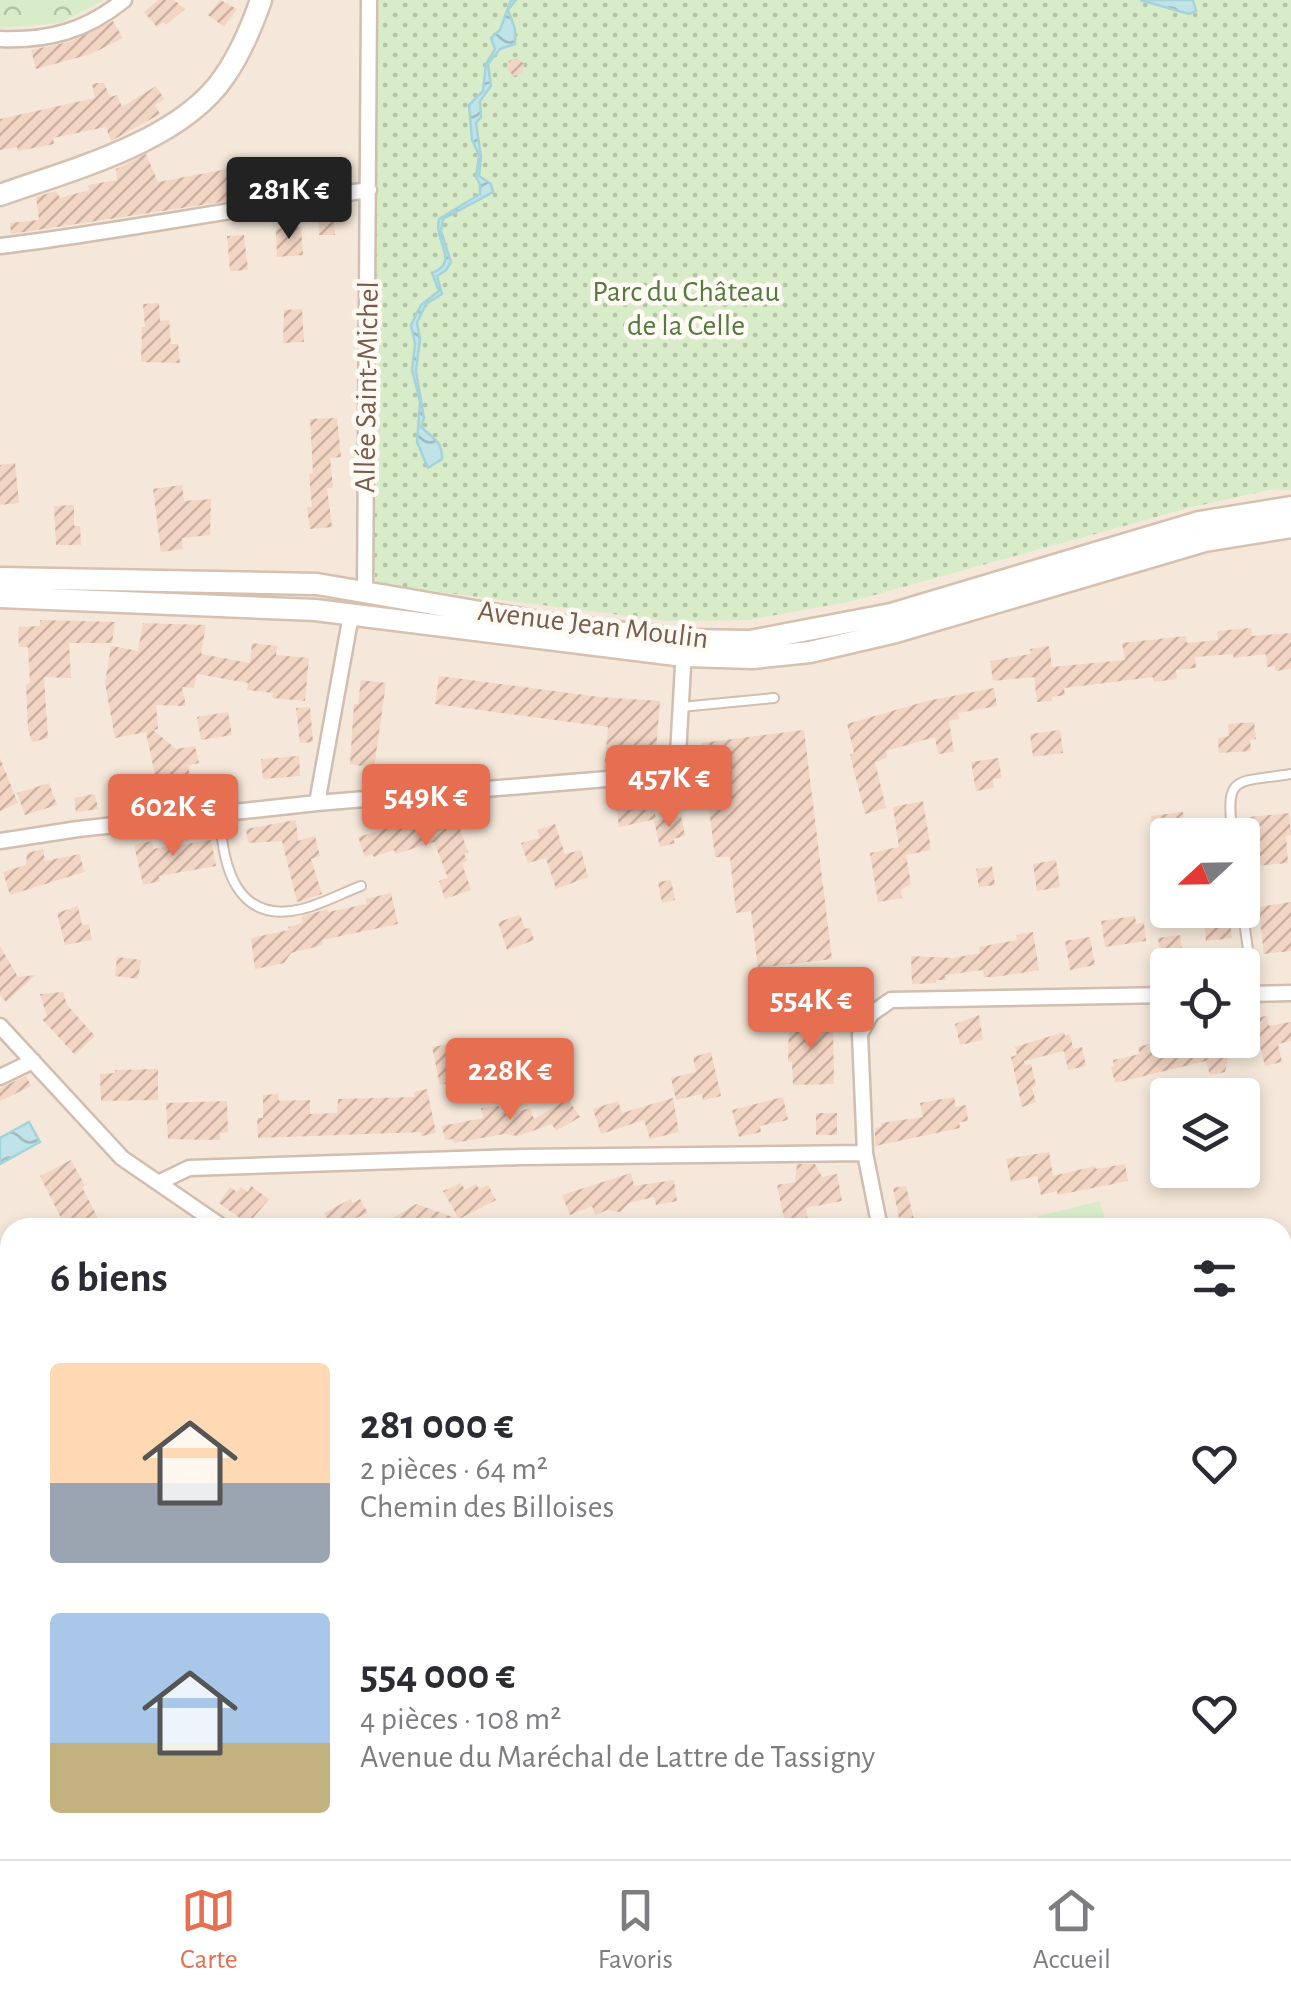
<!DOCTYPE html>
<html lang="fr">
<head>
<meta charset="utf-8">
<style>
	:root { --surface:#fff; --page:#f2f2f3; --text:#2b2b33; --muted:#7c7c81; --line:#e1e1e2; --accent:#e76f51 }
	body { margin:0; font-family:"Alegreya Sans",sans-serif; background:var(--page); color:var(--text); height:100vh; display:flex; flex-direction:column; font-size:38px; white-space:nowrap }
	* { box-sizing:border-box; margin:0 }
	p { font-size:32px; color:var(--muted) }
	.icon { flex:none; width:55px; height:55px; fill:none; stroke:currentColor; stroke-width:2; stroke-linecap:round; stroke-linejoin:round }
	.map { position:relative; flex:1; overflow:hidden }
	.details { position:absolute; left:0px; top:1218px; width:1292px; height:642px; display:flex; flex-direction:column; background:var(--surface); border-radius:30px 30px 0 0; box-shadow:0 5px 15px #0003 }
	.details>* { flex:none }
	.needle { width:65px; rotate:248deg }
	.buttons { position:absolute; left:1150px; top:818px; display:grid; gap:20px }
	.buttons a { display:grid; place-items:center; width:110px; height:110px; border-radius:10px; background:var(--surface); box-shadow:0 5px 15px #0003; font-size:50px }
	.price { position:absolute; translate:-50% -85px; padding:0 22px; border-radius:10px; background:var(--accent); color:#fff; font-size:32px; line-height:65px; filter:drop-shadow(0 2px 5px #0008) }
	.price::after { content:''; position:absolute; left:50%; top:60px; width:30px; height:22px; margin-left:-15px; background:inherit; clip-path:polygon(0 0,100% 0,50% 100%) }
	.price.selected { background:#222; color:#fff }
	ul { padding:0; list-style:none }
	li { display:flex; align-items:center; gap:30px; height:250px; padding:0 50px }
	li span { display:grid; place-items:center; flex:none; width:280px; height:200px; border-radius:10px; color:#555 }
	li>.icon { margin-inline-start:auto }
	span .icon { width:120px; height:120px; fill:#fffc; stroke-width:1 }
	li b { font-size:42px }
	h2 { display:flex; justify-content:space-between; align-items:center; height:120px; padding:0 50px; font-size:42px }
	.tabs { display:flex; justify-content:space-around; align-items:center; height:140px; border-top:2px solid var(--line); background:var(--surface); font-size:28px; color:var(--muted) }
	.tabs a { display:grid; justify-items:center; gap:5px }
	.tabs .selected { color:var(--accent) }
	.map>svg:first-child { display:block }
</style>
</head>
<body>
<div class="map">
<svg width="1291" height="1859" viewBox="0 0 1291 1859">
	<defs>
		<pattern id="forest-crowns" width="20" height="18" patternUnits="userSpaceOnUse" patternTransform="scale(2.5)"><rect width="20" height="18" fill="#d8ecc9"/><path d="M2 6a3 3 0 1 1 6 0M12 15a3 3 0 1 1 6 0" fill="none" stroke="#b4c2a5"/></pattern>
		<pattern id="park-dots" width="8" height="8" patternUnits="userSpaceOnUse" patternTransform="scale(2.5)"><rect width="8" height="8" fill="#d8ecc9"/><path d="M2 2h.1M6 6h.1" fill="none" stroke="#b4c2a5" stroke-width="1.8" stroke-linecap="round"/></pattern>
		<pattern id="water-waves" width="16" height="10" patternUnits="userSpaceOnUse" patternTransform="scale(2.5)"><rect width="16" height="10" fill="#bfe3e8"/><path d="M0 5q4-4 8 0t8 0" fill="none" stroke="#a0bbbe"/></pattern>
		<pattern id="building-hatch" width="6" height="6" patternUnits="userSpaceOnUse" patternTransform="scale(2.5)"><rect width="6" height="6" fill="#f3d5c3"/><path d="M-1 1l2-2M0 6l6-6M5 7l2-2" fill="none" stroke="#cab0a1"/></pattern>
	</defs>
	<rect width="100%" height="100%" fill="#fdf6ec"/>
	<path fill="#f5e8da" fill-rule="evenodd" d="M 0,0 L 376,0 L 373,558 L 853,601 L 1189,508 L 1271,490 L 1291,490 L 1291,1484 L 1283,1485 L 1282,1228 L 10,1228 L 10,1850 L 391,1850 L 373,1859 L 0,1859 ZM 1168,835 L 1242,835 L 1242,910 L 1168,910 ZM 1168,965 L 1242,965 L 1242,1040 L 1168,1040 ZM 1168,1095 L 1242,1095 L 1242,1170 L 1168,1170 Z
		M 1291,1543 L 1291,1859 L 572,1859 L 585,1850 L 1282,1850 L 1282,1545 Z"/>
	<path fill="#d8ecc9" d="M 1100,1201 L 1107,1227 L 1041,1227 L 1038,1216 Z"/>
	<path fill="url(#forest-crowns)" d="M 0,0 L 104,0 L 60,23 L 0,28 Z"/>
	<path fill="url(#park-dots)" d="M 376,0 L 1291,0 L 1291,490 L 1270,490 L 1189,508 L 853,601 L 748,620 L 668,621 L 376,584 L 373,558 Z"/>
	<path fill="url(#water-waves)" stroke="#a5d3da" stroke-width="2.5" d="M 511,0 L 516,0 L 508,10 L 515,29 L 515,44 L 500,49 L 488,64 L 491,86 L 480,101 L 481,117 L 476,123 L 481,157 L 479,176 L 491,184 L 493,192 L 443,219 L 441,231 L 451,262 L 446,270 L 437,276 L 442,294 L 426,304 L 417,323 L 420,339 L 416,371 L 424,418 L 421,427 C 432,437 443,442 442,459 L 428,468 L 417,442 L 420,402 L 412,370 L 415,344 L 411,325 L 421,305 L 439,291 L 432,273 C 461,262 433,241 439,219 L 480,194 L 480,184 L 476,177 L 479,155 L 472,140 L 469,105 L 483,91 L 486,64 L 495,49 L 491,38 L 500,30 Z
		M 1140,0 L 1193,0 L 1196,11 L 1189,14 Z
		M 29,1122 L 40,1142 L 0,1164 L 0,1138 Z"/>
	<path fill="url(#building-hatch)" d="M 158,0 L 174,0 L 185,9 L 166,25 L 163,22 L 157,27 L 144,12 Z
		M 220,0 L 237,9 L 224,27 L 208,15 Z
		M 113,21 L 123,38 L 91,54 L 36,69 L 31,50 L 69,42 Z
		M 517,58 L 524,64 L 522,73 L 514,76 L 507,70 L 509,61 Z
		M 98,83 L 104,83 L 110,97 L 117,95 L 122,107 L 156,86 L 164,99 L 155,105 L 160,114 L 111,141 L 106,127 L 53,138 L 54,144 L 18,151 L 17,147 L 0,150 L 0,119 L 95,98 L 92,84 Z
		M 146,154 L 158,182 L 228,169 L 234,200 L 11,234 L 10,223 L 39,220 L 36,197 L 56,191 L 60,198 L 89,190 L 88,185 L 117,180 L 116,169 Z
		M 333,206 L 335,235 L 319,235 L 318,208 Z
		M 301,227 L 303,255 L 277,257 L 276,229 Z
		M 244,235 L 248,270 L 230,271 L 227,236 Z
		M 159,303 L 160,321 L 169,320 L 171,344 L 178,344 L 180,363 L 141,362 L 142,327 L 145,327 L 143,304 Z
		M 302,309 L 304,342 L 283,343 L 284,310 Z
		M 337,418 L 341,457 L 330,458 L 333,488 L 327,488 L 332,527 L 310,529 L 307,507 L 312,507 L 309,474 L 313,474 L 310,419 Z
		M 15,463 L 19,503 L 0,505 L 0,465 Z
		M 182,485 L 184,501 L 211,499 L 210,535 L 182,538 L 183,549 L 161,552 L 153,489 Z
		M 74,505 L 74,526 L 80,526 L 81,545 L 56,545 L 54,506 Z
		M 40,620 L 115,622 L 112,643 L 69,643 L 71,678 L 44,677 L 48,738 L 32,742 L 28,729 L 26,684 L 30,683 L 28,647 L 19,647 L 18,633 L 19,627 L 40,626 Z
		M 143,623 L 206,625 L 201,654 L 250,663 L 252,643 L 277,646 L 276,655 L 309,658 L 305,701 L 272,698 L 273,693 L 247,690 L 248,683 L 197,674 L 194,688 L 182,687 L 186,706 L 156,705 L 158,729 L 153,730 L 176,749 L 195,746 L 199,763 L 188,765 L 193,795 L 133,801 L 130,778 L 155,775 L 146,732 L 115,738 L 105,683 L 111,646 L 138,651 Z
		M 1251,628 L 1252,636 L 1291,633 L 1291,669 L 1275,671 L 1275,666 L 1267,667 L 1266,654 L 1234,658 L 1233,654 L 1195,657 L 1196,668 L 1176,670 L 1177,679 L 1154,682 L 1153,677 L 1064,688 L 1065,695 L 1052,697 L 1052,701 L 1037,702 L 1034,677 L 993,681 L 990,661 L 1031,654 L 1030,649 L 1049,646 L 1052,667 L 1125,660 L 1122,643 L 1186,636 L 1187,643 L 1218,640 L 1217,631 Z
		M 439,676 L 599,697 L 660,701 L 656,750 L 622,748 L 620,767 L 604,769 L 608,727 L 435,704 Z
		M 361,680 L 386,683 L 374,768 L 350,764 L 354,704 L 358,704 Z
		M 994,688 L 997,706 L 958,713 L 959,719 L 949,721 L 954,752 L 938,754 L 935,737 L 886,751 L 887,758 L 875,762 L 886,808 L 865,814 L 850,755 L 854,753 L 847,724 L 927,701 Z
		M 310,707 L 313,742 L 300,743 L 296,708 Z
		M 228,712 L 232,735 L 201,740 L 197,717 Z
		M 1254,722 L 1256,739 L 1250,740 L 1251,751 L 1219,753 L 1218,738 L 1229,736 L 1228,724 Z
		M 804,730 L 832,959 L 758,968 L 751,911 L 736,913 L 730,857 L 715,857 L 701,743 Z
		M 1060,730 L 1063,753 L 1033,757 L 1030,734 Z
		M 299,756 L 300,776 L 263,779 L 261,759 Z
		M 0,758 L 18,803 L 0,811 Z
		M 998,758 L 1002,778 L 993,779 L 994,788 L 976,791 L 971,762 Z
		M 49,783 L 57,805 L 25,815 L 17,793 Z
		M 95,794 L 98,809 L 76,812 L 74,798 Z
		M 652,798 L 656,819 L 619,827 L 616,806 Z
		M 923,801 L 931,850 L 906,855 L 911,884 L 901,890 L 902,898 L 878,902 L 870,853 L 899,847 L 893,807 Z
		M 1183,812 L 1186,835 L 1168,835 L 1168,838 L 1155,840 L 1151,816 Z
		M 1289,813 L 1291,835 L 1286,836 L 1288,863 L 1254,866 L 1249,817 Z
		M 455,815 L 468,852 L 464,853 L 467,861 L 462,863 L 471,890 L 445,899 L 439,881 L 448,878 L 434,842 L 396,854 L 394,850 L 374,857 L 372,854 L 365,857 L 358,837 L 410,822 L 413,830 Z
		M 681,816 L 685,836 L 673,839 L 675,843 L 660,847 L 654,821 Z
		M 296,820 L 298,841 L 315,836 L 320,856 L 311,859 L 322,894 L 297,902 L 282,841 L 248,843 L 246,829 Z
		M 555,824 L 565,854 L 581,850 L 588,877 L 556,889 L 546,858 L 528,863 L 521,843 L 540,838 L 537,830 Z
		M 211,840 L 216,866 L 159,876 L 160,881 L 143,885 L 134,845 L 152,841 L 153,849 Z
		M 43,849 L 45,861 L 80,854 L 84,872 L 10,895 L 3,872 L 26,865 L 27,853 Z
		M 1056,860 L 1060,887 L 1037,891 L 1033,864 Z
		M 992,866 L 995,885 L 979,887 L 976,869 Z
		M 671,880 L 675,900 L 662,903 L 658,882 Z
		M 391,893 L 398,924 L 322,940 L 323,945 L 291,953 L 284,963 L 255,969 L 251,938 L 289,930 L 288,927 L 303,923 L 301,917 L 327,909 L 328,912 L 367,904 L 365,899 Z
		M 1291,902 L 1291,951 L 1264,954 L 1258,907 Z
		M 78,906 L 82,925 L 89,924 L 92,940 L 65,945 L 57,913 Z
		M 1203,910 L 1228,910 L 1232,938 L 1206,941 Z
		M 520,915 L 525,929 L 530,928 L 534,940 L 507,950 L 498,922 Z
		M 1135,916 L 1136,924 L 1144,923 L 1146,941 L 1105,947 L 1101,921 Z
		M 1033,932 L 1039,970 L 995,977 L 984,977 L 983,970 L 945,975 L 946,980 L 936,980 L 936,983 L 912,984 L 911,956 L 953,958 L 980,953 L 979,947 L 1017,940 L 1016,935 Z
		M 1180,935 L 1183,957 L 1162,963 L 1158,938 Z
		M 1090,937 L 1095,965 L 1070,970 L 1065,941 Z
		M 0,946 L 18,977 L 36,975 L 6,1002 L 0,995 Z
		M 117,957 L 141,960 L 138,979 L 115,976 Z
		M 63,992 L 67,1005 L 95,1036 L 75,1055 L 42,1019 L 47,1017 L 40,994 Z
		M 979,1015 L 983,1040 L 960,1045 L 955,1024 Z
		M 1267,1016 L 1269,1026 L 1291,1022 L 1291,1041 L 1278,1044 L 1282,1062 L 1265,1066 L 1253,1018 Z
		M 799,1017 L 822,1018 L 825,1028 L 833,1029 L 834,1084 L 793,1085 L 792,1062 L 788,1062 L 789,1023 L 799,1023 Z
		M 1064,1032 L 1065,1036 L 1070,1034 L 1073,1049 L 1082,1047 L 1086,1066 L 1068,1070 L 1064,1051 L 1024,1061 L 1025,1065 L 1031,1064 L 1036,1085 L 1032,1088 L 1036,1102 L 1022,1107 L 1011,1057 L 1017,1055 L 1015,1047 Z
		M 1185,1040 L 1229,1040 L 1215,1050 L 1228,1059 L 1225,1072 L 1210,1075 L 1206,1061 L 1115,1083 L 1111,1067 L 1114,1066 L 1113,1060 L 1140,1054 L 1138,1047 L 1153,1043 L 1154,1047 Z
		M 449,1044 L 453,1062 L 465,1061 L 468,1080 L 440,1085 L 432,1047 Z
		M 711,1052 L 721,1096 L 703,1100 L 702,1094 L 676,1100 L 671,1078 L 696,1072 L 693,1057 Z
		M 158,1069 L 158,1100 L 101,1101 L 100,1074 L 115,1073 L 115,1070 Z
		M 26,1076 L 31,1086 L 0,1101 L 0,1088 Z
		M 427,1089 L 436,1133 L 422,1136 L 421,1132 L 258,1138 L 257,1118 L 263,1118 L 263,1095 L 278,1094 L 279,1101 L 310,1100 L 310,1114 L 337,1113 L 338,1099 L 414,1097 L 414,1092 Z
		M 783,1097 L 788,1120 L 760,1126 L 761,1132 L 739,1137 L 732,1110 Z
		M 954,1097 L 956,1107 L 966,1105 L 968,1121 L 959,1122 L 960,1128 L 875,1146 L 875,1128 L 881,1127 L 881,1123 L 923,1117 L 920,1103 Z
		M 673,1098 L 679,1132 L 650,1139 L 644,1120 L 601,1134 L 593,1109 L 618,1101 L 622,1113 Z
		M 568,1099 L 580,1117 L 556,1131 L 552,1124 L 518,1136 L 504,1134 L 454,1143 L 453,1139 L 445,1140 L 442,1126 L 483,1118 L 481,1108 L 499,1106 L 499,1113 L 507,1112 L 508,1115 L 530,1108 L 534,1119 Z
		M 227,1101 L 228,1132 L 220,1133 L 220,1140 L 168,1139 L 166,1103 Z
		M 816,1113 L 837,1113 L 837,1135 L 816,1135 Z
		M 1049,1152 L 1053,1176 L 1095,1166 L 1096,1169 L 1125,1164 L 1128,1181 L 1058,1195 L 1057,1191 L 1041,1195 L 1037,1176 L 1011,1182 L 1006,1159 Z
		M 71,1160 L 85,1186 L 82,1187 L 103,1228 L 66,1228 L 40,1176 Z
		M 797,1164 L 815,1164 L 822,1177 L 837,1174 L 842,1201 L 806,1208 L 809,1228 L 786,1228 L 777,1185 L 795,1182 Z
		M 631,1173 L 634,1186 L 674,1180 L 677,1201 L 656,1205 L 654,1197 L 629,1203 L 620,1212 L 607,1210 L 595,1215 L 592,1206 L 570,1215 L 562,1195 Z
		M 461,1183 L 465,1190 L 476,1184 L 479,1189 L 488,1185 L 496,1200 L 459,1219 L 443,1191 Z
		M 251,1186 L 269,1199 L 248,1224 L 219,1203 L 230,1187 L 237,1192 L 241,1187 L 248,1192 Z
		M 906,1186 L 916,1228 L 901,1228 L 893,1188 Z
		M 351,1199 L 353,1203 L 360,1199 L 368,1213 L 333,1228 L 324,1213 Z
		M 416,1204 L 453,1217 L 432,1228 L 376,1228 Z"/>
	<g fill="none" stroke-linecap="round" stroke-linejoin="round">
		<defs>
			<path id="lane" d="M 681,707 L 774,698
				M 220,814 C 222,866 236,925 302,909 C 322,904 342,893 361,886
				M 1233,835 C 1224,773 1236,783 1291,774
				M 1242,906 L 1254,994"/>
			<path id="street" d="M 0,39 C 48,41 86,31 124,0
				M 0,246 C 124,231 246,206 369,190
				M 365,594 L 369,0
				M 317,803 L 655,775 L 672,768 L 678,755 L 684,648
				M 0,841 L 78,829 L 317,803 L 351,615
				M 1242,994 L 1291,993
				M 0,1026 L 122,1158 L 224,1228
				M 0,1077 L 33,1061
				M 160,1182 L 189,1168 L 521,1157 L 865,1153
				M 880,1228 L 865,1153 L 860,1034 L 871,1014 L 891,1000 L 1168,995
				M 1282,1338 L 1291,1337
				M 0,1527 L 10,1522
				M 0,1666 L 10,1686
				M 1282,1700 L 1291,1697
				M 151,1850 L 160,1859
				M 1265,1850 L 1274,1859
				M 332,1859 L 350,1850
				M 1103,1859 L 1107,1850"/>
			<path id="secondary" d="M 0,195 C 70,170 180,142 224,77 C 240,54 252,26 261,0
				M 0,578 L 317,584 L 556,625 L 684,640 L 750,641 L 891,614 L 1199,522 L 1291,507
				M 0,597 L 315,610 L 684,656 L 753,658 L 810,652 L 896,632 L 1205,541 L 1291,527"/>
		</defs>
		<use href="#lane" stroke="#d1beb0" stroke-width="12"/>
		<use href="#street" stroke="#d1beb0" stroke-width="19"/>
		<use href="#secondary" stroke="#d6c0b0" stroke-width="25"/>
		<use href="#lane" stroke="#fff" stroke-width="8"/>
		<use href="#street" stroke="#fff" stroke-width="14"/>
		<use href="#secondary" stroke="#fff" stroke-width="20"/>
		<path stroke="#b9a8c9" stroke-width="5" stroke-dasharray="15 10" stroke-linecap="butt" d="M 1282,1528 L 1291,1526
			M 468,1859 L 482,1850"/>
	</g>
	<g text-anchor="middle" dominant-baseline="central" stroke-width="9" stroke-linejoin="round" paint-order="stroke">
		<g font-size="30" fill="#537a41" stroke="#fffaf3">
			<text x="686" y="292">Parc du Château<tspan x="686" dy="34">de la Celle</tspan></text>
		</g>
		<g font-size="30" fill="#7a5c4d" stroke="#fffaf3">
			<text transform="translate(367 387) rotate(-89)">Allée Saint-Michel</text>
			<text transform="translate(593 625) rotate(7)">Avenue Jean Moulin</text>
		</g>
	</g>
</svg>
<div class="buttons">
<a><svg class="needle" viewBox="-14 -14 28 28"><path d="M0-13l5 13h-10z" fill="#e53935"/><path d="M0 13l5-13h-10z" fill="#7c7c81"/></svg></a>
<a><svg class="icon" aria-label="locate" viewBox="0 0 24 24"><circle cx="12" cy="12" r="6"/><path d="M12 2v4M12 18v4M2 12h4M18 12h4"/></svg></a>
<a><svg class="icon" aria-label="layers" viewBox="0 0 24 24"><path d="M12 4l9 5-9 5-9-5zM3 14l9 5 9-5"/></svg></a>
</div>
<b class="price selected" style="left:289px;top:242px">281K €</b>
<b class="price" style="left:669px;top:830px">457K €</b>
<b class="price" style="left:426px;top:849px">549K €</b>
<b class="price" style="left:173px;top:859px">602K €</b>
<b class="price" style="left:811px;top:1052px">554K €</b>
<b class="price" style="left:510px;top:1123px">228K €</b>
<section class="details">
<h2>6 biens<svg class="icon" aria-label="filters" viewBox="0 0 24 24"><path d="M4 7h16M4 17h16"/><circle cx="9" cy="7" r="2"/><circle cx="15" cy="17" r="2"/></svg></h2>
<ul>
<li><span style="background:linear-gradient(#ffd9b3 60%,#9aa5b1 0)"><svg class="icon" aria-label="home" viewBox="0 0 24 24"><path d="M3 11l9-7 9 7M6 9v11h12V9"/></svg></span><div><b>281 000 €</b><p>2 pièces · 64 m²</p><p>Chemin des Billoises</p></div><svg class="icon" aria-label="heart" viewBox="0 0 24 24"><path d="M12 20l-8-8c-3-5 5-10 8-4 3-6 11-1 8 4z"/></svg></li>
<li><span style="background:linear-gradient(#a9c7e8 65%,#c2b280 0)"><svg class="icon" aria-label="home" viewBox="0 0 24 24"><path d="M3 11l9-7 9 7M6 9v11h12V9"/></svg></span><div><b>554 000 €</b><p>4 pièces · 108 m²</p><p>Avenue du Maréchal de Lattre de Tassigny</p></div><svg class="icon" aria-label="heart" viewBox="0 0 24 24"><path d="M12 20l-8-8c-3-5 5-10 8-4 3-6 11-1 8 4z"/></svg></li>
</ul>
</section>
</div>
<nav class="tabs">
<a class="selected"><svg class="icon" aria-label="map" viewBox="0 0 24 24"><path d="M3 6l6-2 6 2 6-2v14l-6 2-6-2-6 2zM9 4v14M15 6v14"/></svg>Carte</a>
<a><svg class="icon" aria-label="saved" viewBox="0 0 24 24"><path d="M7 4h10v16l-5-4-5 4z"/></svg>Favoris</a>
<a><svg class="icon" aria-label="home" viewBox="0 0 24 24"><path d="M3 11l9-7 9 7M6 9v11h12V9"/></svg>Accueil</a>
</nav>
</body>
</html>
